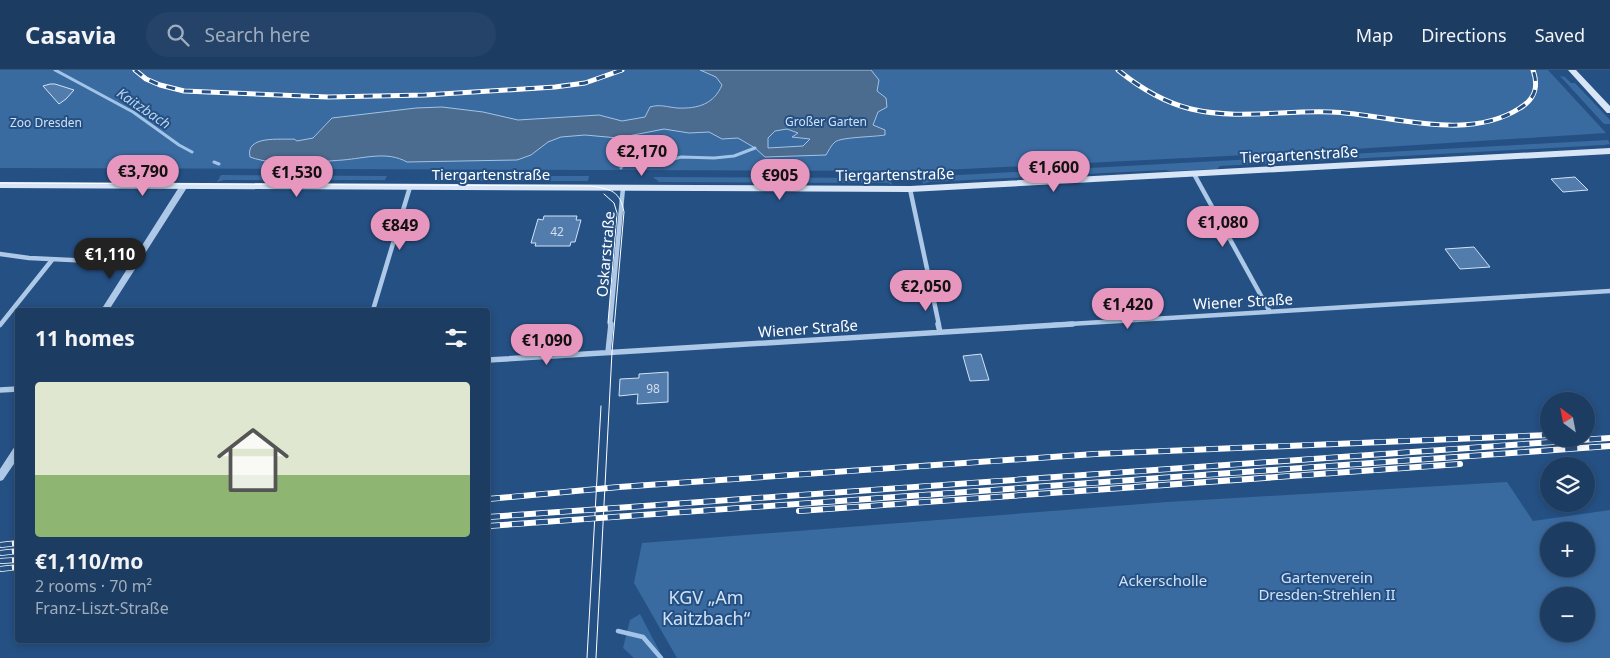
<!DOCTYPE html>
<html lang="en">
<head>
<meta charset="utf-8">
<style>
	:root { --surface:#1c3c62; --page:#254368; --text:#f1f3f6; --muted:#a0adbe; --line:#3a5677; --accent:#e797bd }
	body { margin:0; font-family:"Noto Sans",sans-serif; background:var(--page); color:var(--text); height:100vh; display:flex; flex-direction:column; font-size:19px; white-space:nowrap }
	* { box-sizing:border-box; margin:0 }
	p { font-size:16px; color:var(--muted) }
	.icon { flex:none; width:28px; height:28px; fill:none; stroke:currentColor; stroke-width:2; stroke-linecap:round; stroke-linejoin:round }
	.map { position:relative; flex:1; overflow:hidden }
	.side { position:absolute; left:15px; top:238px; width:475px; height:335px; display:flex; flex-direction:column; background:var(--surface); border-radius:5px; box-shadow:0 2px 8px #0003,0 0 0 1px var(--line) }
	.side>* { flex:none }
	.needle { width:32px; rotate:328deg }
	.buttons { position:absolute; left:1540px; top:322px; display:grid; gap:10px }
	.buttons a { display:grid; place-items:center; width:55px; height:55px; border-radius:50%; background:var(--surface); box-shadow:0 2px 8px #0003,0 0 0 1px var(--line); font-size:25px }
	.price { position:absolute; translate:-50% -42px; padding:0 11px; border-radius:18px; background:var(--accent); color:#111; font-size:16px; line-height:32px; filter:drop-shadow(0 1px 2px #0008) }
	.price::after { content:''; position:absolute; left:50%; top:30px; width:15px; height:11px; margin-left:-8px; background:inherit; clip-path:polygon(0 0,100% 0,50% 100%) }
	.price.on { background:#222; color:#fff }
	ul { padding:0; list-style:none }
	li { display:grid; align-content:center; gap:10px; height:265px; padding:0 20px }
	li span { display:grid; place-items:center; height:155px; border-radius:5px; color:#555 }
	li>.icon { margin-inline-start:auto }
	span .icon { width:90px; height:90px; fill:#fffc; stroke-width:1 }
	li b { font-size:21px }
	h2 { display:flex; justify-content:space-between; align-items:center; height:60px; padding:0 20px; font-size:21px }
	header { display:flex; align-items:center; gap:30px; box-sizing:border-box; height:70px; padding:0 25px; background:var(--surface); border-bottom:1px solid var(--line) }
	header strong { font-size:24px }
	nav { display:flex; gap:28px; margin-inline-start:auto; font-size:18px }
	.search { width:350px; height:45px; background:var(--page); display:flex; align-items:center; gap:12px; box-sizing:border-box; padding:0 18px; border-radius:28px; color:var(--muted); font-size:19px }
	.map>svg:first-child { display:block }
</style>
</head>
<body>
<header>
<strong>Casavia</strong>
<div class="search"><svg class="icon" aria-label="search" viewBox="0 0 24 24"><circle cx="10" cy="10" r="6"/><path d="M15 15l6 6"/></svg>Search here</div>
<nav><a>Map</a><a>Directions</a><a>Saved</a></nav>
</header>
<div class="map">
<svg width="1610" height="588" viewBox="0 0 1610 588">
	<rect width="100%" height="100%" fill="#255083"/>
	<path fill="#396aa0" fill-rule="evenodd" d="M 0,0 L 1548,0 L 1606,63 L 1307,82 L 924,101 L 0,98 Z
		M 1560,6 L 1565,7 L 1571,13 L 1575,13 L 1610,50 L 1610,54 L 1604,54 Z
		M 1608,70 L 1610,74 L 1604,75 L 1220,96 L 1217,99 L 1170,101 L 1165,100 L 929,112 L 923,114 L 922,107 Z
		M 119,103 L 159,103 L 161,106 L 158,112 L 113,111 Z
		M 221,105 L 387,106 L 385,110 L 224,110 L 217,112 Z
		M 438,106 L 589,106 L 588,111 L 435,111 Z
		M 653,107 L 891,108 L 892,115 L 888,113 L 659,112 Z
		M 1507,412 L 1533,451 L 1610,440 L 1610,588 L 677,588 L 634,513 L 642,473 L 1167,432 ZM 1549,461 L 1586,461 L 1586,499 L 1549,499 ZM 1586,526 L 1586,564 L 1549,564 L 1549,526 Z
		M 640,544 L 663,588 L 634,588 L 623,578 L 630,550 Z"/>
	<path fill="#4b6b8f" stroke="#a1c4e8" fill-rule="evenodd" d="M 700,0 L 871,0 L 879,10 L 877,21 L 886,28 L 887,37 L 878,42 L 873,55 L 885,60 L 885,65 C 874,67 841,67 835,72 C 831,75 828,82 826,85 L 765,87 L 755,78 L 738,68 L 722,69 L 709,62 L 689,63 L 664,59 L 618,68 L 585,65 L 561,67 L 548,72 L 531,85 L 517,90 L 407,92 C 387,81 366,88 343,90 C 314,92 278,97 250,87 C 245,65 280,70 294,69 L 297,71 L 313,68 L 332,48 L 416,38 L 442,37 L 483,42 L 518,50 L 599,45 L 622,51 L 645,47 L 650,37 C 660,34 667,37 677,38 C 698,39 714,34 722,15 L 716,7 ZM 787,59 L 798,63 L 792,67 L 810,69 L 803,76 L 768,78 L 768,68 L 775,61 Z"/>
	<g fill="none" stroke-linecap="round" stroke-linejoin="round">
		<path stroke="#a1c4e8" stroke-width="3" d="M 55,0 L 133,42 L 179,75 L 192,82
			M 214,92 L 219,94
			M 621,98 L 624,93 L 630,91 L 656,94 L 681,87 L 714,88 L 734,86 L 755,78"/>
		<path stroke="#a1c4e8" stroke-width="4.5" d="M 618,561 L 643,567 L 661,588"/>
	</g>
	<path fill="#517cac" stroke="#d1e2f6" d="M 50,14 L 55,14 L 74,20 L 66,29 L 59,34 L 43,16 Z
		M 1575,107 L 1588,120 L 1563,122 L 1551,109 Z
		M 544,146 L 577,146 L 576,150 L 581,150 L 575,172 L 571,172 L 570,176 L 535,176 L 536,173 L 531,173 L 538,149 L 543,150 Z
		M 1474,177 L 1490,197 L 1460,199 L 1445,179 Z
		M 981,284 L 989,310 L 970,311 L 963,286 Z
		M 668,302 L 668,332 L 637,334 L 638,324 L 619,326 L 620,309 L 639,308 L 639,304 Z"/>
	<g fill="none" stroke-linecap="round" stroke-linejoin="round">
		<path stroke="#adc9e7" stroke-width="4.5" d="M 1194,104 L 1270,242
			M 910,119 L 939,255
			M 0,184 L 29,188 L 134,193
			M 373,240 L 410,117
			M 0,255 L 52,190
			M 610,255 L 623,118
			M 1053,255 L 1610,221"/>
		<path stroke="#adc9e7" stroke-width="5.5" d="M 938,254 L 940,262
			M 608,282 L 611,254
			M 488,290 L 1073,254
			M 0,320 L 18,319"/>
		<path fill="#adc9e7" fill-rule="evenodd" d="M 181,114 L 187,114 L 188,116 L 109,240 L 101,240 Z
			M 18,375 L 18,388 L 3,410 L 0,411 L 0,399 L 15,376 Z"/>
		<path fill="#d7e5f6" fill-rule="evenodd" d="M 1568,0 L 1576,0 L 1610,36 L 1610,43 L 1607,43 Z
			M 1610,78 L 1610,84 L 910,122 L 0,118 L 0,112 L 910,116 Z"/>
		<path stroke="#fff" stroke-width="1" d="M 0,113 L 591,116 C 611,119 620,121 624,142 L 612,282 L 596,588
			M 604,124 L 614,133 L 617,143 L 608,253
			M 587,588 L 601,336"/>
		<defs>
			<path id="rail-far1" d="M 135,0 L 146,9 L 160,15 L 184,21 L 328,27 L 425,25 L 555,17 L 585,13 L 622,0
				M 1118,0 C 1140,18 1163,32 1191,39 C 1237,50 1284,40 1331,42 C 1390,44 1466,73 1520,38 C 1535,29 1539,17 1533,0"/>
			<path id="rail" d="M 488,429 L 619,417 L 1095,384 L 1549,365
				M 799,441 L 1460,394
				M 488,447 L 1610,368
				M 488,456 L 1610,376
				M 0,475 L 18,473
				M 0,483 L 18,481
				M 0,491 L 18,490
				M 0,499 L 18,497"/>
		</defs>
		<use href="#rail-far1" stroke="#fff" stroke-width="5"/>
		<use href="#rail" stroke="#fff" stroke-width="6"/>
		<use href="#rail-far1" stroke="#255083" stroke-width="3" stroke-dasharray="9" stroke-linecap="butt"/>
		<use href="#rail" stroke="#255083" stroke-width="4.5" stroke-dasharray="12" stroke-linecap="butt"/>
	</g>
	<g text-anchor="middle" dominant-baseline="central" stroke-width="4" stroke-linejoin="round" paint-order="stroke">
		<g font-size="12" fill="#d1e2f6" stroke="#255083">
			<text x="826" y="51">Großer Garten</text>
			<text x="46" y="52">Zoo Dresden</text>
		</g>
		<g font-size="12" fill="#d4deea">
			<text x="557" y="161">42</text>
			<text x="653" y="318">98</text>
		</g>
		<g font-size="14" font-style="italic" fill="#b8d3ef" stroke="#255083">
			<text transform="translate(144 38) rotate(34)">Kaitzbach</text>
		</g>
		<g font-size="15" fill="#fff" stroke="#255083">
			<text transform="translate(1299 84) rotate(-3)">Tiergartenstraße</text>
			<text x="491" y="104">Tiergartenstraße</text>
			<text transform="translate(895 104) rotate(-1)">Tiergartenstraße</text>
			<text transform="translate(605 184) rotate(-85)">Oskarstraße</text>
			<text transform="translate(1243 231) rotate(-3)">Wiener Straße</text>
			<text transform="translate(808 258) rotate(-4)">Wiener Straße</text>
		</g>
		<g font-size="15" fill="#d1e2f6" stroke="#255083">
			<text x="1327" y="507">Gartenverein<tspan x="1327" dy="17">Dresden-Strehlen II</tspan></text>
			<text x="1163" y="510">Ackerscholle</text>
		</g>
		<g font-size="18" fill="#d1e2f6" stroke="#255083">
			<text x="706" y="527">KGV „Am<tspan x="706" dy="21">Kaitzbach“</tspan></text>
		</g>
	</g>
</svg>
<div class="buttons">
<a><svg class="needle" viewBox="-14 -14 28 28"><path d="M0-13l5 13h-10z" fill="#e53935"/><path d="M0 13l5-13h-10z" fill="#a0adbe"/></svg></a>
<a><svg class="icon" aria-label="layers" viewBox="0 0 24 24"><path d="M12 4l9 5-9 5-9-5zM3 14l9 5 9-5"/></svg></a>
<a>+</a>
<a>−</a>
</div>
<b class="price" style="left:642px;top:107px">€2,170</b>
<b class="price" style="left:1054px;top:123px">€1,600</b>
<b class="price" style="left:143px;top:127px">€3,790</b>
<b class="price" style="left:297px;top:128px">€1,530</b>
<b class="price" style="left:780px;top:131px">€905</b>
<b class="price" style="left:1223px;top:178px">€1,080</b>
<b class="price" style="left:400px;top:181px">€849</b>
<b class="price on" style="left:110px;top:210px">€1,110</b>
<b class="price" style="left:926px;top:242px">€2,050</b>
<b class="price" style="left:1128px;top:260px">€1,420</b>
<b class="price" style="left:547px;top:296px">€1,090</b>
<section class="side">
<h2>11 homes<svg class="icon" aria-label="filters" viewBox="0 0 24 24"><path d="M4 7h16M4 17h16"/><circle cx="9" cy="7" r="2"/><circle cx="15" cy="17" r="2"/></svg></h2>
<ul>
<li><span style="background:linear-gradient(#dfe7d0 60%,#8fb573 0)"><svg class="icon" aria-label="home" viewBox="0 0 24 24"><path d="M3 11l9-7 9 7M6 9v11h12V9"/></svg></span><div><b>€1,110/mo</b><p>2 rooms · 70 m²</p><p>Franz-Liszt-Straße</p></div></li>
</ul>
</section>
</div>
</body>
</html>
